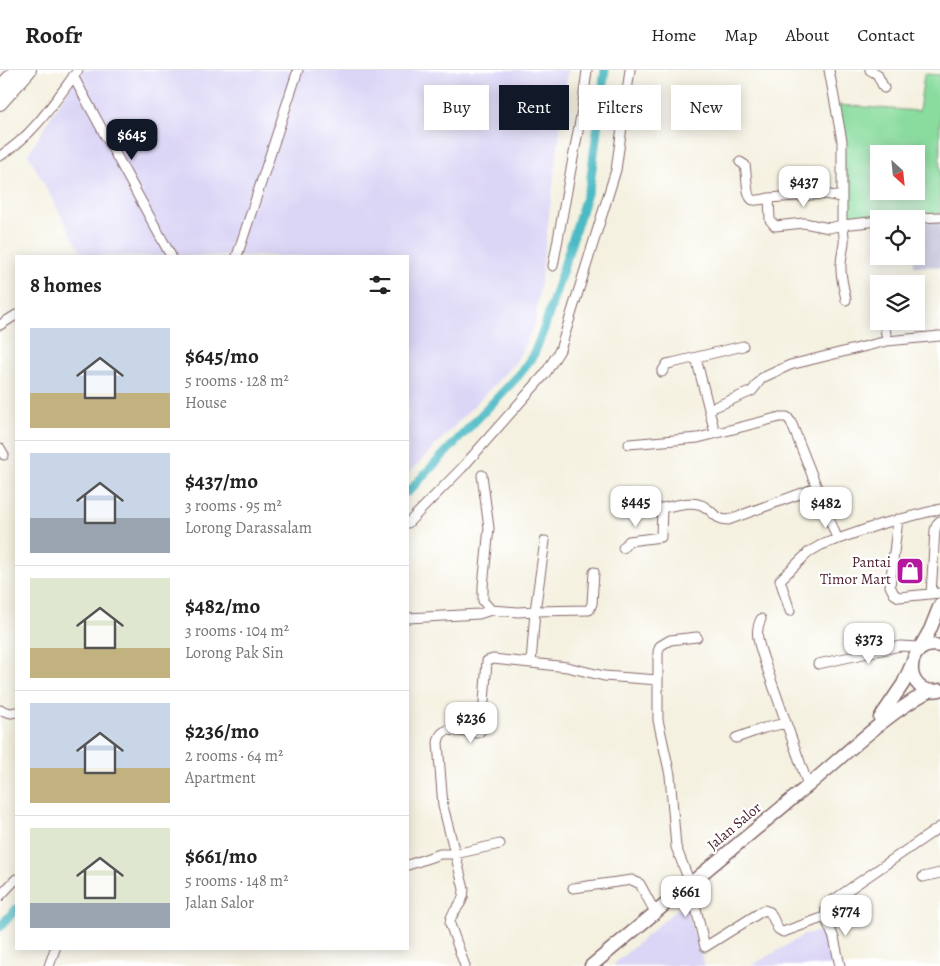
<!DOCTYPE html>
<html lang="en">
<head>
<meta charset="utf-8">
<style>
	:root { --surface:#fff; --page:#f6f6f6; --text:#222; --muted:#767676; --line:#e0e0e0; --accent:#111827 }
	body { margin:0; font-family:Alegreya,serif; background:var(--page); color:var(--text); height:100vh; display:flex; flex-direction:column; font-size:19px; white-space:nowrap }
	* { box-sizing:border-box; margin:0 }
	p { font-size:16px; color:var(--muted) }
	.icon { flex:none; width:28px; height:28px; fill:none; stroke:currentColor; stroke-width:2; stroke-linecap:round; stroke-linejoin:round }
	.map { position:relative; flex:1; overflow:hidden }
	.side { position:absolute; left:15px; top:185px; width:394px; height:695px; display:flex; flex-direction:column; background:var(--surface); border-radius:0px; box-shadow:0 2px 12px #0003 }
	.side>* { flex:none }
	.top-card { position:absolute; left:424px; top:15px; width:441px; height:45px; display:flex; gap:10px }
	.needle { width:32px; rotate:153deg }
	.buttons { position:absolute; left:870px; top:75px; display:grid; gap:10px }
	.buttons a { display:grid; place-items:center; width:55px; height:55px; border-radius:0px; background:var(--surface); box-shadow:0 2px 12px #0003; font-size:25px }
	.price { position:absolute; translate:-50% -42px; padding:0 11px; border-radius:10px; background:#fff; color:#222; font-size:16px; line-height:32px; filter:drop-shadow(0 1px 2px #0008) }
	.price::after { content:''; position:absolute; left:50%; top:30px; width:15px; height:11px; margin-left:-8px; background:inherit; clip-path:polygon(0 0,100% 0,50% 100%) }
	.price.current { background:var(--accent); color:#fff }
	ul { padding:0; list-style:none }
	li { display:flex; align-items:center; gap:15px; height:125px; padding:0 15px }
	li+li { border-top:1px solid var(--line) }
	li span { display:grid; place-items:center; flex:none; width:140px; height:100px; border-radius:0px; color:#555 }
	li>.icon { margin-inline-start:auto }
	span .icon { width:60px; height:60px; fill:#fffc; stroke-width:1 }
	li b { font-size:21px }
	h2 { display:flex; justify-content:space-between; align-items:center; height:60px; padding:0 15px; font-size:21px }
	.tag { padding:0 18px; border-radius:0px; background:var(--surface); box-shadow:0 2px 12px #0003; font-size:18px; line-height:45px }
	.tag.current { background:var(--accent); color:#fff }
	header { display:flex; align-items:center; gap:30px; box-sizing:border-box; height:70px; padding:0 25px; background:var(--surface); border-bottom:1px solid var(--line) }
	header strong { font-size:24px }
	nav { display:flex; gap:28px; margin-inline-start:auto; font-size:18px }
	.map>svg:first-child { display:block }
</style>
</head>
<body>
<header>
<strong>Roofr</strong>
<nav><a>Home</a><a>Map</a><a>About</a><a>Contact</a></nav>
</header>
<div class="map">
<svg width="940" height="896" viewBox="0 0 940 896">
	<rect width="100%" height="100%" fill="#fff"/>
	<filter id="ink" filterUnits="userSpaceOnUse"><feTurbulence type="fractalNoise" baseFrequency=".02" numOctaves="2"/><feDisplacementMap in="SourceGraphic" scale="10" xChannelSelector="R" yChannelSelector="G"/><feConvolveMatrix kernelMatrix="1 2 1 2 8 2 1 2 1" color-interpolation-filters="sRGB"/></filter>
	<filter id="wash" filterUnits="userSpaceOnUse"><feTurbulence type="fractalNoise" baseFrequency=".0096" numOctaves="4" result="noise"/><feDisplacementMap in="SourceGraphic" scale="20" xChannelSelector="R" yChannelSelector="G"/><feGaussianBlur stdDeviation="1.12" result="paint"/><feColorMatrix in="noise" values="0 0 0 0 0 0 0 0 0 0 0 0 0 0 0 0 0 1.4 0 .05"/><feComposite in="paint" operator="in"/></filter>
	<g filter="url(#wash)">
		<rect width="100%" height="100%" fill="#f4f1e0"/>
		<path fill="#dcd6f6" d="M 80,0 L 568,0 L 535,254 L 516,292 L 408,404 L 408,186 L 83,186 L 28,84 Z
			M 677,839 L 686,839 L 705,896 L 615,896 L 614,894 Z
			M 822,861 L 830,881 L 834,896 L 751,896 L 806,864 Z"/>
		<path fill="#c2c2dc" d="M 940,151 L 940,197 L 914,196 L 914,186 L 916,186 L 916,152 Z"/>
		<path fill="#89dc9e" stroke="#6a7e64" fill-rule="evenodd" d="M 924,4 L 940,5 L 940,144 L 851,151 L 847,149 L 845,139 L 839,35 L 919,41 ZM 879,84 L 916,84 L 916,121 L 879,121 Z"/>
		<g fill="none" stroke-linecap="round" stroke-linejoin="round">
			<path stroke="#4cbac5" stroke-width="9" d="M 408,422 L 519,305 L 534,284 L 545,256 L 590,114 L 605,0
				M 0,857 L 16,839"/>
		</g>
	</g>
	<g filter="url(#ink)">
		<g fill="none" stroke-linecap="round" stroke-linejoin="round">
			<defs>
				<path id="minor" d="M 829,0 L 842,71 L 842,155 L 879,151
					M 870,0 L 877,4 L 884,18
					M 73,6 L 171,186
					M 0,86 C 33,66 55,31 78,0
					M 740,92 L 745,95 C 747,103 746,128 753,130 C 757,131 764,129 769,128 L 770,150 L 775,156 L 804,153 L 829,158 L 842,155 C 847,174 842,177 841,194 C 840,206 844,218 846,230
					M 769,128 L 824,124 L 841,127
					M 900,149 L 940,147
					M 237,186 L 298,0
					M 553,196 L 582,40 L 587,0
					M 884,251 L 887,271
					M 0,255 L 16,245
					M 696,288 L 715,363
					M 662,302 L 667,294 L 672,293 L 743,276
					M 710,339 L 752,321 L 762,308 L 790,295 L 887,271 L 940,266
					M 629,374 L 698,368 L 780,347 L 787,347 L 791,352 L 837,468
					M 0,378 L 4,385
					M 482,405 L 489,458 L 483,516 L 483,531 L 491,540
					M 898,449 L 890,516 L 894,524 L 899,527 L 940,523
					M 408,453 L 462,398 L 545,304 L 560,280 L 616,100 L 630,0
					M 545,471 L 535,541 L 589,540 L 592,534 L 594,502
					M 623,478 L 629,471 L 661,467 L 662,438 C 674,436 694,429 705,437 C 715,443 714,449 728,450 L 816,418
					M 931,524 L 935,460 L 937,454 L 940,451
					M 790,541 L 780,510 L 809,482 L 821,475 L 881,454 L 940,439
					M 408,548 L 479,544 L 491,540 L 518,542 L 535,541 L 531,593
					M 761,549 C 754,562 759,574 763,587 L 808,715
					M 697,567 L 670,570 L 660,576 L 658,582 L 658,650 L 670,705 L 676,777 L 690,813 L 705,877 L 764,840 L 770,842 L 778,859 L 783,862 L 825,847
					M 818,594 L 900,576 L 920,577
					M 0,640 L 11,643 L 16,642
					M 736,668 L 764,658 L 786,653
					M 408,795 L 440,784 L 455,784 L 500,774
					M 923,807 L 940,803
					M 573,818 L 632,810 L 640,814 L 655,842
					M 0,826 L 16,809
					M 49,896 L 55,879
					M 465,896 L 450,854 C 450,839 464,838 464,819 L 443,736 L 438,673 C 439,666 441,662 448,660 L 478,663 L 482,659 L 487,591 L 493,589 L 531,593 L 567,597 L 604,606 L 658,610
					M 840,896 L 834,868 L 825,847 L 826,839 L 829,833 L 940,757"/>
				<path id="secondary" d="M 940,576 C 903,568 902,628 940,620
					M 918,581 L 930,560 L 940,535
					M 880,648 L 903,614 L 911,596
					M 591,896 C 662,837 733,778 804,719 C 845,685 882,647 929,621"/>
				<path id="primary" d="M 0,18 L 17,0
					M 0,33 L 29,0"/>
			</defs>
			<use href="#minor" stroke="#86686a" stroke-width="11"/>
			<use href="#secondary" stroke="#86686a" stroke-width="15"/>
			<use href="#primary" stroke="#86686a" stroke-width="16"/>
			<use href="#minor" stroke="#fff" stroke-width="9"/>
			<use href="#secondary" stroke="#fff" stroke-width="12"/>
			<use href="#primary" stroke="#fff" stroke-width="14"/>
		</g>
	</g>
	<defs>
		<symbol id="shop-square" viewBox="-11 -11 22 22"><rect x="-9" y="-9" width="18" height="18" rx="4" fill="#b5179e" stroke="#fff"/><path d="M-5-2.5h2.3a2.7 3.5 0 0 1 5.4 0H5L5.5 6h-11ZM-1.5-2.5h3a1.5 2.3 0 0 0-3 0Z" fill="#fff"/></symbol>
	</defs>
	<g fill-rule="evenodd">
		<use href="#shop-square" x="894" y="485" width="32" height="32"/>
	</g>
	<g text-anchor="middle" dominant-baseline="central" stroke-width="4.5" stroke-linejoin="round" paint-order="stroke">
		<g font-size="15" fill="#4a1f2b" stroke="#fff" text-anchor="end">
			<text x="891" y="492">Pantai<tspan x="891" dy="17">Timor Mart</tspan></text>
		</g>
		<g font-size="15" fill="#4a1f2b" stroke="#fff">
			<text transform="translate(734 756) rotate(-40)">Jalan Salor</text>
		</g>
	</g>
</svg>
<div class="buttons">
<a><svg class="needle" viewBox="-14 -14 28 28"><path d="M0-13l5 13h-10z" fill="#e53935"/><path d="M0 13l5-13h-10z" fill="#767676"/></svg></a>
<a><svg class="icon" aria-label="locate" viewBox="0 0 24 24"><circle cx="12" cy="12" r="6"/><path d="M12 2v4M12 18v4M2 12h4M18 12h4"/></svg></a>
<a><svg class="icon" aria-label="layers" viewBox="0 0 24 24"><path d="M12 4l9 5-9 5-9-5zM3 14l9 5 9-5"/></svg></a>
</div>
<b class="price current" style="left:132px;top:91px">$645</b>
<b class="price" style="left:804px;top:138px">$437</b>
<b class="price" style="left:636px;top:458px">$445</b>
<b class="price" style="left:826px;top:459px">$482</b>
<b class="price" style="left:869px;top:595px">$373</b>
<b class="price" style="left:471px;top:674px">$236</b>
<b class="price" style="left:686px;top:848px">$661</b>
<b class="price" style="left:846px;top:867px">$774</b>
<div class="top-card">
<a class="tag">Buy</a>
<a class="tag current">Rent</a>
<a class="tag">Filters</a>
<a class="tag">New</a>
</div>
<section class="side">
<h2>8 homes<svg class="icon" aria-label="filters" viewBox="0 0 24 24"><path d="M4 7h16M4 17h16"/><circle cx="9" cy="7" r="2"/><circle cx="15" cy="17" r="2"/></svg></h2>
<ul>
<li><span style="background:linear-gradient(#c9d6e8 65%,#c2b280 0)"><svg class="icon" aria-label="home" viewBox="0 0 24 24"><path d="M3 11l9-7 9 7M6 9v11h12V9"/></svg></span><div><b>$645/mo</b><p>5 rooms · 128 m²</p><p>House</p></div></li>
<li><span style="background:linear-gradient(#c9d6e8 65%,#9aa5b1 0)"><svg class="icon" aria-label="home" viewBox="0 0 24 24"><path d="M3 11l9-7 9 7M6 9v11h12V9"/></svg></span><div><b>$437/mo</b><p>3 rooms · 95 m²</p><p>Lorong Darassalam</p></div></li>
<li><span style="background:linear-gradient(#dfe7d0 70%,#c2b280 0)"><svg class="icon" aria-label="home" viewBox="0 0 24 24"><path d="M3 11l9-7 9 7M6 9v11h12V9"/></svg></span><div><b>$482/mo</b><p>3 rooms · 104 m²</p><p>Lorong Pak Sin</p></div></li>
<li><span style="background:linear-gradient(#c9d6e8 65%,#c2b280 0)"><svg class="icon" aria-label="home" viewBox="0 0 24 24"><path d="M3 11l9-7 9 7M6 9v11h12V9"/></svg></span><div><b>$236/mo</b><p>2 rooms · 64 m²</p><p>Apartment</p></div></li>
<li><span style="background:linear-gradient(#dfe7d0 75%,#9aa5b1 0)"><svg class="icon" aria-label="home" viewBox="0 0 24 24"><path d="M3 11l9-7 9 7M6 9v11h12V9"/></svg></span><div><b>$661/mo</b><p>5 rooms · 148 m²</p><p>Jalan Salor</p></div></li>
</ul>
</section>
</div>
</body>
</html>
